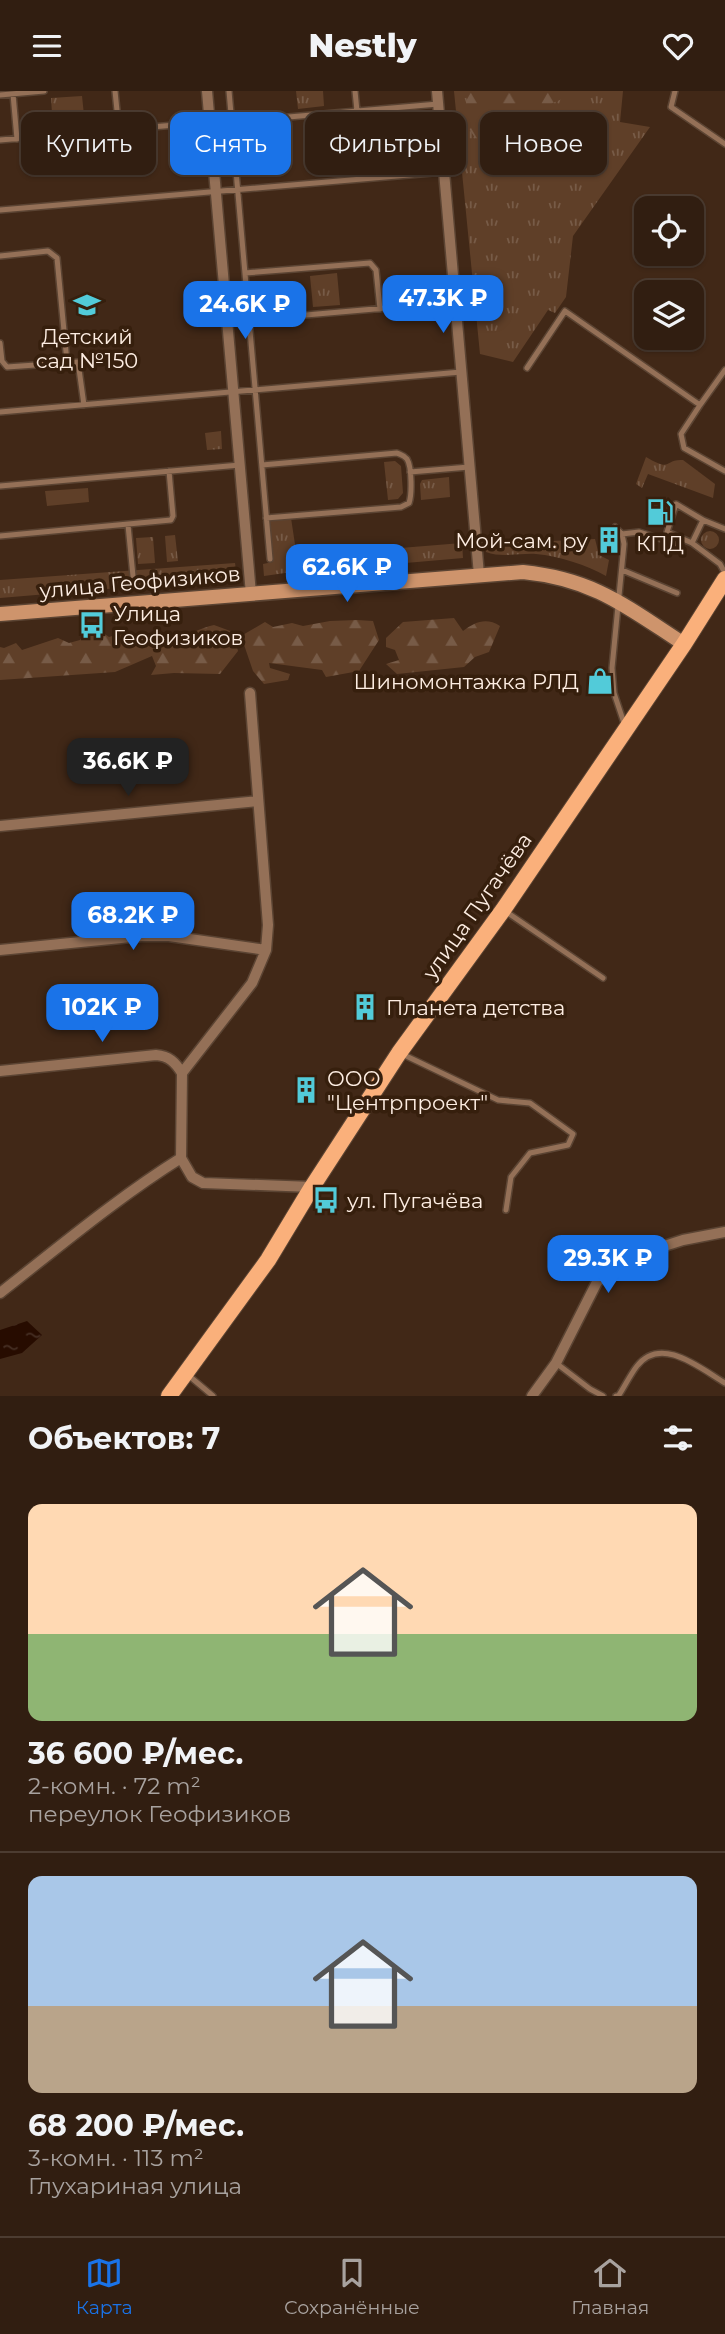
<!DOCTYPE html>
<html lang="ru">
<head>
<meta charset="utf-8">
<style>
	:root { --surface:#311e11; --page:#3d2b1f; --text:#f1f3f6; --muted:#a8a29f; --line:#4c3c31; --accent:#1a73e8 }
	body { margin:0; font-family:Montserrat,sans-serif; background:var(--page); color:var(--text); height:100vh; display:flex; flex-direction:column; font-size:26px; white-space:nowrap }
	* { box-sizing:border-box; margin:0 }
	p { font-size:23px; color:var(--muted) }
	.icon { flex:none; width:38px; height:38px; fill:none; stroke:currentColor; stroke-width:2; stroke-linecap:round; stroke-linejoin:round }
	.map { position:relative; height:1305px; overflow:hidden }
	.panel { display:flex; flex-direction:column; background:var(--surface); flex:1 }
	.panel>* { flex:none }
	.banner { position:absolute; left:21px; top:21px; width:684px; height:63px; display:flex; gap:14px }
	.tools { position:absolute; left:634px; top:105px; display:grid; gap:14px }
	.tools a { display:grid; place-items:center; width:70px; height:70px; border-radius:14px; background:var(--surface); box-shadow:0 2px 5px #0004,0 0 0 2px var(--line); font-size:35px }
	.price { position:absolute; translate:-50% -60px; padding:0 16px; border-radius:14px; background:var(--accent); color:#fff; font-size:23px; line-height:46px; filter:drop-shadow(0 2px 4px #0008) }
	.price::after { content:''; position:absolute; left:50%; top:42px; width:21px; height:16px; margin-left:-10px; background:inherit; clip-path:polygon(0 0,100% 0,50% 100%) }
	.price.active { background:#222; color:#fff }
	ul { padding:0; list-style:none }
	li { display:grid; align-content:center; gap:14px; height:371px; padding:0 28px }
	li+li { border-top:2px solid var(--line) }
	li span { display:grid; place-items:center; height:217px; border-radius:14px; color:#555 }
	li>.icon { margin-inline-start:auto }
	span .icon { width:126px; height:126px; fill:#fffc; stroke-width:1 }
	li b { font-size:30px }
	h2 { display:flex; justify-content:space-between; align-items:center; height:84px; padding:0 28px; font-size:30px }
	.tag { padding:0 24px; border-radius:14px; background:var(--surface); box-shadow:0 2px 5px #0004,0 0 0 2px var(--line); font-size:24px; line-height:63px }
	.tag.active { background:var(--accent); color:#fff }
	header { display:flex; justify-content:space-between; align-items:center; height:91px; padding:0 28px; background:var(--surface); font-size:32px; font-weight:800 }
	.menu { display:flex; justify-content:space-around; align-items:center; height:98px; border-top:2px solid var(--line); background:var(--surface); font-size:19px; color:var(--muted) }
	.menu a { display:grid; justify-items:center; gap:4px }
	.menu .active { color:var(--accent) }
	.map>svg:first-child { display:block }
</style>
</head>
<body>
<header><svg class="icon" aria-label="menu" viewBox="0 0 24 24"><path d="M4 6h16M4 12h16M4 18h16"/></svg>Nestly<svg class="icon" aria-label="heart" viewBox="0 0 24 24"><path d="M12 20l-8-8c-3-5 5-10 8-4 3-6 11-1 8 4z"/></svg></header>
<div class="map">
<svg width="725" height="1305" viewBox="0 0 725 1305">
	<defs>
		<pattern id="grass-tufts" width="24" height="20" patternUnits="userSpaceOnUse" patternTransform="scale(1.75)"><rect width="24" height="20" fill="#5f3f28"/><path d="M3 7l-1-3M5 7V3M7 7l1-3M15 17l-1-3M17 17v-4M19 17l1-3" fill="none" stroke="#775b47"/></pattern>
		<pattern id="forest-firs" width="22" height="20" patternUnits="userSpaceOnUse" patternTransform="scale(1.75)"><rect width="22" height="20" fill="#5f3f28"/><path d="M5 1l3.5 6h-7zM16 11l3.5 6h-7z" fill="#775b47"/></pattern>
		<pattern id="water-ripples" width="26" height="14" patternUnits="userSpaceOnUse" patternTransform="scale(1.75)"><rect width="26" height="14" fill="#270c00"/><path d="M2 4q2-2 4 0t4 0M15 11q2-2 4 0t4 0" fill="none" stroke="#473025"/></pattern>
	</defs>
	<rect width="100%" height="100%" fill="#412817"/>
	<path fill="url(#grass-tufts)" d="M 296,0 L 323,0 L 324,15 L 298,18 Z
		M 454,0 L 623,0 L 620,31 L 650,36 L 573,145 L 566,206 L 555,222 L 548,219 L 513,271 L 480,263 Z
		M 82,5 L 85,34 L 53,37 L 51,7 Z
		M 337,182 L 340,214 L 313,216 L 310,185 Z
		M 221,340 L 222,358 L 207,359 L 205,342 Z
		M 646,366 C 673,382 663,368 683,369 L 715,393 L 713,407 L 648,383 L 642,397 L 636,393 Z
		M 395,370 L 401,375 L 403,402 L 398,408 L 388,409 L 384,371 Z
		M 449,386 L 450,406 L 421,409 L 420,393 L 422,389 Z
		M 291,427 L 299,480 L 264,485 L 263,473 L 273,471 L 269,430 Z
		M701 449a9 9 0 1 1 18 0a9 9 0 1 1-18 0Z
		M 175,444 L 178,470 L 167,471 L 165,445 Z
		M 153,446 L 155,472 L 138,473 L 136,447 Z
		M 595,448 L 599,464 L 609,469 L 606,485 C 587,474 559,465 536,463 C 520,462 502,467 486,461 L 485,453 Z
		M 462,452 L 463,467 L 302,481 L 302,465 Z
		M 235,472 L 237,487 L 0,507 L 0,489 Z"/>
	<path fill="url(#forest-firs)" d="M 467,0 L 583,0 C 546,12 512,33 483,59 L 466,33 Z
		M 454,527 L 463,540 C 475,531 486,526 500,535 L 489,561 L 475,566 L 464,576 L 397,583 L 386,573 L 399,569 L 395,559 L 386,556 L 386,547 L 403,531 Z
		M 357,529 L 373,530 L 379,549 L 359,580 L 326,586 L 322,579 L 269,572 L 270,577 L 290,583 L 288,589 L 264,593 L 253,580 L 241,545 L 265,531 L 273,536 L 292,532 L 303,535 L 330,530 Z
		M 214,534 L 233,541 L 238,560 L 220,583 L 174,582 L 151,584 L 156,575 L 152,565 L 115,581 L 0,589 L 0,556 L 4,557 L 16,552 L 22,559 L 58,547 L 69,552 L 80,549 L 83,544 L 102,541 L 109,546 L 119,543 L 141,544 L 146,550 C 156,543 163,546 174,546 C 189,545 200,537 214,534 Z"/>
	<path fill="#5f3f28" d="M 88,397 L 89,411 L 47,415 L 45,400 Z"/>
	<path fill="url(#water-ripples)" d="M 27,1230 L 42,1244 L 22,1262 L 0,1268 L 0,1239 Z"/>
	<g fill="none" stroke-linecap="round" stroke-linejoin="round">
		<defs>
			<path id="lane" d="M 115,0 L 119,39
				M 229,0 L 270,468
				M 355,0 L 357,20
				M 675,0 L 671,16 L 725,53
				M 13,3 L 17,48
				M 0,4 L 44,0
				M 232,31 L 438,13
				M 0,49 L 210,31
				M 0,119 L 444,81
				M 0,165 L 48,160 L 57,167 L 67,271
				M 245,182 L 370,172 L 376,179 L 380,218
				M 249,229 L 455,211
				M 0,252 L 2,270 L 7,276 L 78,271 L 84,314
				M 527,277 L 565,220 L 700,314 L 725,279
				M 700,314 L 681,343 L 684,357 L 725,380
				M 0,321 L 461,281
				M 262,374 L 397,362 C 401,364 404,364 407,368 C 412,376 412,404 409,412 L 401,416 L 266,427
				M 410,381 L 469,376
				M 0,395 L 240,374
				M 128,434 L 133,485
				M 615,436 L 622,443 L 624,453 L 612,577 L 614,602 L 625,635
				M 725,438 L 703,429 L 692,452 L 720,473 L 725,482
				M 622,443 L 639,441 L 680,454
				M 0,445 L 171,429 L 173,425 L 169,380
				M 692,452 L 667,441 L 676,413 L 703,429
				M 622,479 L 677,502
				M 505,820 L 603,887
				M 402,963 L 498,1009 L 530,1012 L 573,1043 L 568,1054 L 530,1062 L 511,1086 L 506,1119
				M 556,1272 L 590,1298 L 603,1305
				M 188,1284 L 213,1305
				M 616,1305 L 619,1304 C 625,1295 630,1284 637,1275 C 661,1244 700,1277 725,1292"/>
			<path id="street" d="M 207,0 L 251,503
				M 437,0 L 479,484
				M 250,602 L 268,834 L 266,859 L 252,892 L 182,982 L 181,1067 L 192,1086 L 203,1092 L 312,1096
				M 0,735 L 258,710
				M 0,859 L 141,845 L 169,845 L 266,859
				M 0,980 L 156,964 C 169,965 175,971 182,982
				M 0,1202 C 59,1156 117,1107 181,1067
				M 532,1305 L 556,1272 L 597,1191 L 624,1168 L 683,1149 L 725,1141"/>
			<path id="secondary" d="M 0,523 L 523,481 C 594,488 627,516 684,553"/>
			<path id="primary" d="M 169,1305 L 268,1169 L 312,1096 L 399,962 L 503,819 L 684,553 L 725,488"/>
		</defs>
		<use href="#lane" stroke="#5b4433" stroke-width="8"/>
		<use href="#street" stroke="#5b4433" stroke-width="13"/>
		<use href="#secondary" stroke="#5b4433" stroke-width="17"/>
		<use href="#primary" stroke="#5b4433" stroke-width="18"/>
		<use href="#lane" stroke="#947057" stroke-width="5"/>
		<use href="#street" stroke="#947057" stroke-width="10"/>
		<use href="#secondary" stroke="#ce946c" stroke-width="14"/>
		<use href="#primary" stroke="#fab07b" stroke-width="16"/>
	</g>
	<defs>
		<symbol id="school-bare" viewBox="-9 -9 18 18"><path d="M0-5L7-2L0 1L-7-2ZM-4 1L0 2.5L4 1V4Q0 6-4 4Z" fill="#52cbd9" stroke="#361f0d" stroke-width="2.5" paint-order="stroke"/></symbol>
		<symbol id="fuel-bare" viewBox="-9 -9 18 18"><path d="M-5.5-6h7V0h2V4h1.3V-2.5L3-4.5l.8-.8L6-3V5H2.5V1h-1V6h-7ZM-4.2-4.7v3.2H.2V-4.7Z" fill="#52cbd9" stroke="#361f0d" stroke-width="2.5" paint-order="stroke"/></symbol>
		<symbol id="building-bare" viewBox="-9 -9 18 18"><path d="M-4-6H4V6H1V3H-1V6H-4ZM-2.5-4.3h1.7v1.8h-1.7ZM.8-4.3h1.7v1.8H.8ZM-2.5-1h1.7V.8h-1.7ZM.8-1h1.7V.8H.8Z" fill="#52cbd9" stroke="#361f0d" stroke-width="2.5" paint-order="stroke"/></symbol>
		<symbol id="bus-bare" viewBox="-9 -9 18 18"><path d="M-5-6H5V4H4V6H2V4H-2V6H-4V4H-5ZM-3.5-4V0h7V-4ZM-3.5 1.2v1.5H-2V1.2ZM2 1.2v1.5H3.5V1.2Z" fill="#52cbd9" stroke="#361f0d" stroke-width="2.5" paint-order="stroke"/></symbol>
		<symbol id="shop-bare" viewBox="-9 -9 18 18"><path d="M-5-2.5h2.3a2.7 3.5 0 0 1 5.4 0H5L5.5 6h-11ZM-1.5-2.5h3a1.5 2.3 0 0 0-3 0Z" fill="#52cbd9" stroke="#361f0d" stroke-width="2.5" paint-order="stroke"/></symbol>
	</defs>
	<g fill-rule="evenodd">
		<use href="#school-bare" x="68" y="195" width="38" height="38"/>
		<use href="#fuel-bare" x="641" y="402" width="38" height="38"/>
		<use href="#building-bare" x="590" y="430" width="38" height="38"/>
		<use href="#bus-bare" x="73" y="515" width="38" height="38"/>
		<use href="#shop-bare" x="581" y="571" width="38" height="38"/>
		<use href="#building-bare" x="346" y="897" width="38" height="38"/>
		<use href="#building-bare" x="287" y="980" width="38" height="38"/>
		<use href="#bus-bare" x="307" y="1090" width="38" height="38"/>
	</g>
	<g text-anchor="middle" dominant-baseline="central" stroke-width="7" stroke-linejoin="round" paint-order="stroke">
		<g font-size="21" fill="#fdede2" stroke="#361f0d" text-anchor="start">
			<text x="87" y="245" text-anchor="middle">Детский<tspan x="87" dy="24">сад №150</tspan></text>
			<text x="588" y="449" text-anchor="end">Мой-сам. ру</text>
			<text x="660" y="452" text-anchor="middle">КПД</text>
			<text x="113" y="522">Улица<tspan x="113" dy="24">Геофизиков</tspan></text>
			<text x="579" y="590" text-anchor="end">Шиномонтажка РЛД</text>
			<text x="386" y="916">Планета детства</text>
			<text x="327" y="987">ООО<tspan x="327" dy="24">"Центрпроект"</tspan></text>
			<text x="347" y="1109">ул. Пугачёва</text>
		</g>
		<g font-size="21" fill="#fdede2" stroke="#361f0d">
			<text transform="translate(140 491) rotate(-5)">улица Геофизиков</text>
			<text transform="translate(477 815) rotate(-55)">улица Пугачёва</text>
		</g>
	</g>
</svg>
<div class="tools">
<a><svg class="icon" aria-label="locate" viewBox="0 0 24 24"><circle cx="12" cy="12" r="6"/><path d="M12 2v4M12 18v4M2 12h4M18 12h4"/></svg></a>
<a><svg class="icon" aria-label="layers" viewBox="0 0 24 24"><path d="M12 4l9 5-9 5-9-5zM3 14l9 5 9-5"/></svg></a>
</div>
<b class="price" style="left:443px;top:244px">47.3K ₽</b>
<b class="price" style="left:245px;top:250px">24.6K ₽</b>
<b class="price" style="left:347px;top:513px">62.6K ₽</b>
<b class="price active" style="left:128px;top:707px">36.6K ₽</b>
<b class="price" style="left:133px;top:861px">68.2K ₽</b>
<b class="price" style="left:102px;top:953px">102K ₽</b>
<b class="price" style="left:608px;top:1204px">29.3K ₽</b>
<div class="banner">
<a class="tag">Купить</a>
<a class="tag active">Снять</a>
<a class="tag">Фильтры</a>
<a class="tag">Новое</a>
</div>
</div>
<section class="panel">
<h2>Объектов: 7<svg class="icon" aria-label="filters" viewBox="0 0 24 24"><path d="M4 7h16M4 17h16"/><circle cx="9" cy="7" r="2"/><circle cx="15" cy="17" r="2"/></svg></h2>
<ul>
<li><span style="background:linear-gradient(#ffd9b3 60%,#8fb573 0)"><svg class="icon" aria-label="home" viewBox="0 0 24 24"><path d="M3 11l9-7 9 7M6 9v11h12V9"/></svg></span><div><b>36 600 ₽/мес.</b><p>2-комн. · 72 m²</p><p>переулок Геофизиков</p></div></li>
<li><span style="background:linear-gradient(#a9c7e8 60%,#b9a48a 0)"><svg class="icon" aria-label="home" viewBox="0 0 24 24"><path d="M3 11l9-7 9 7M6 9v11h12V9"/></svg></span><div><b>68 200 ₽/мес.</b><p>3-комн. · 113 m²</p><p>Глухариная улица</p></div></li>
</ul>
</section>
<nav class="menu">
<a class="active"><svg class="icon" aria-label="map" viewBox="0 0 24 24"><path d="M3 6l6-2 6 2 6-2v14l-6 2-6-2-6 2zM9 4v14M15 6v14"/></svg>Карта</a>
<a><svg class="icon" aria-label="saved" viewBox="0 0 24 24"><path d="M7 4h10v16l-5-4-5 4z"/></svg>Сохранённые</a>
<a><svg class="icon" aria-label="home" viewBox="0 0 24 24"><path d="M3 11l9-7 9 7M6 9v11h12V9"/></svg>Главная</a>
</nav>
</body>
</html>
